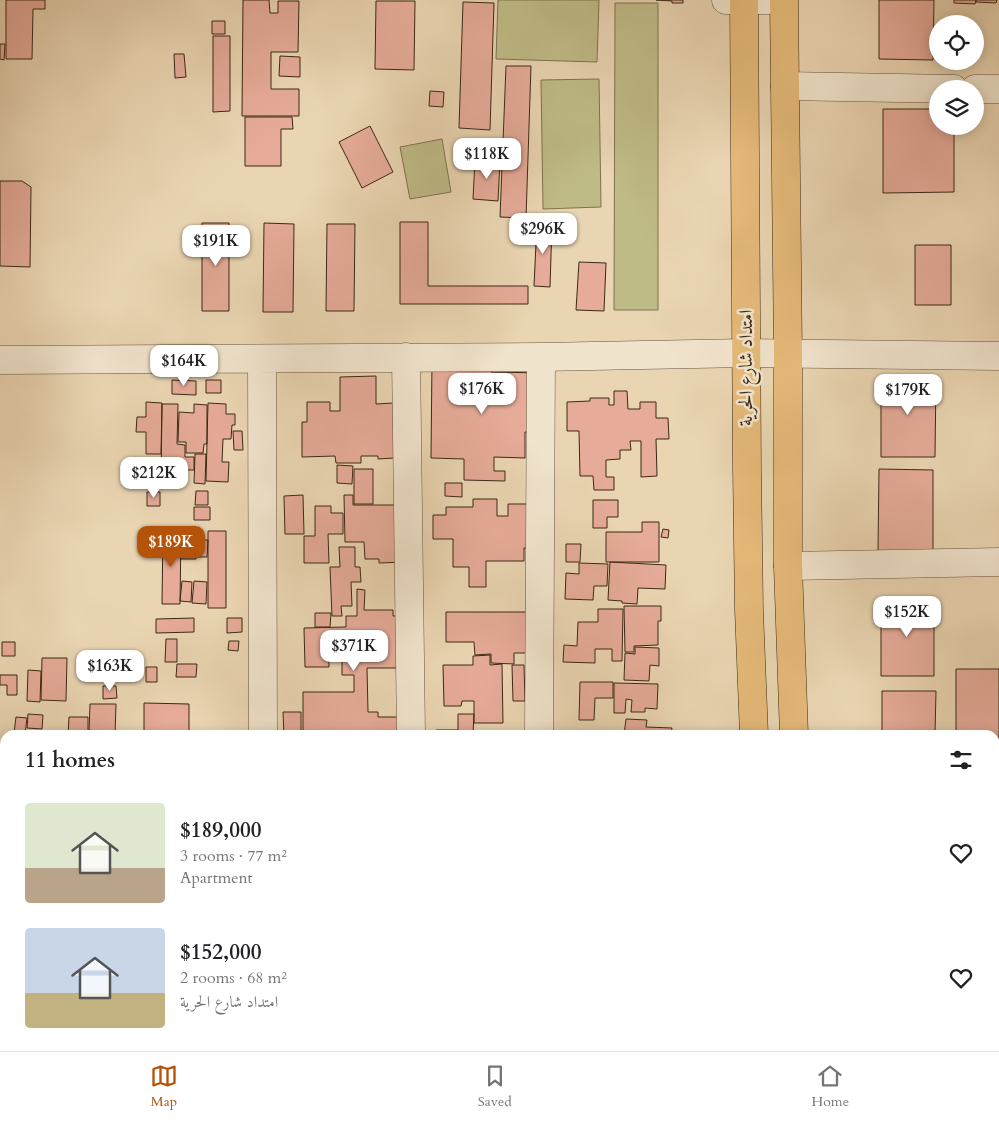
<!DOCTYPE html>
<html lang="en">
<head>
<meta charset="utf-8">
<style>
	:root { --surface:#fff; --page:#f2f2f2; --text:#202124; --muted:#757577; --line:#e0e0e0; --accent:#b45309 }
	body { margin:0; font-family:Cardo,Amiri,serif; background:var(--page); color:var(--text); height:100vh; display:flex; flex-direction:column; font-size:19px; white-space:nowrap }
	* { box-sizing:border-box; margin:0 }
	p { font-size:16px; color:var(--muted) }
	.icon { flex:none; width:28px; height:28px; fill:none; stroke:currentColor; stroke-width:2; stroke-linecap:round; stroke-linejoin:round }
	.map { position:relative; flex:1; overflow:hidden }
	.sheet { position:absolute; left:0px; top:730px; width:1000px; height:321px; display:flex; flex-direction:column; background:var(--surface); border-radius:15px 15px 0 0; box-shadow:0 2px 12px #0003 }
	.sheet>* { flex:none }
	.fabs { position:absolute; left:929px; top:15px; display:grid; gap:10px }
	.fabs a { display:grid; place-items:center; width:55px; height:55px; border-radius:50%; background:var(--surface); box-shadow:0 2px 12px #0003; font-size:25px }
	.price { position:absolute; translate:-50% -42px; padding:0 11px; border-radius:10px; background:#fff; color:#222; font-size:16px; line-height:32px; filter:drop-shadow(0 1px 2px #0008) }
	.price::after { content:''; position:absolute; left:50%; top:30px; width:15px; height:11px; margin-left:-8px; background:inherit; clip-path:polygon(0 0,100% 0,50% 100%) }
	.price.selected { background:var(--accent); color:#fff }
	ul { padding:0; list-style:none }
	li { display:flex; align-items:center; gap:15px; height:125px; padding:0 25px }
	li span { display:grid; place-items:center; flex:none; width:140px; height:100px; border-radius:5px; color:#555 }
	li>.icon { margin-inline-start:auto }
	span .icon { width:60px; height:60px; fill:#fffc; stroke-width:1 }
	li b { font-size:21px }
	h2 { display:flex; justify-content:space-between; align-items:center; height:60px; padding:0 25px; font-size:21px }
	.tab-bar { display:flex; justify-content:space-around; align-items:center; height:70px; border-top:1px solid var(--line); background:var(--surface); font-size:14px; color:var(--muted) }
	.tab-bar a { display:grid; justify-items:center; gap:2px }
	.tab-bar .selected { color:var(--accent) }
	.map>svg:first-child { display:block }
</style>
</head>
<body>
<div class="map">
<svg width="999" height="1051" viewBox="0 0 999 1051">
	<rect width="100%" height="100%" fill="#ead5b2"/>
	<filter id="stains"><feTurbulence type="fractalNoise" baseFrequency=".004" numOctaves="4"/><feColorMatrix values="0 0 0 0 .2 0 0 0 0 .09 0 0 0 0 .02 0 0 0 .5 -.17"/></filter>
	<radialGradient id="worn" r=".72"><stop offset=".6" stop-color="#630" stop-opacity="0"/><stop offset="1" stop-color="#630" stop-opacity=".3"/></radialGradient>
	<path fill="#bfbb87" stroke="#7e724e" d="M 498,0 L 599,0 L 597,62 L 496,59 Z
		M 615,3 L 658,3 L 658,310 L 614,310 Z
		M 599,79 L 601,207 L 543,209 L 541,80 Z
		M 442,139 L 451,192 L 410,199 L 400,147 Z"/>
	<path fill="#e6ab99" stroke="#3c2814" d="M 6,0 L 45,0 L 45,9 L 33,9 L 32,59 L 6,59 Z
		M 243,0 L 269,0 L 270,13 L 278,13 L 278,1 L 299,1 L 298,52 L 271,52 L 271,89 L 299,89 L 299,116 L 242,116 Z
		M 656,0 L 683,0 L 683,3 L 672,3 L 672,1 Z
		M 879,0 L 934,0 L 933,60 L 879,59 Z
		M 954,0 L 976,0 L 975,4 L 954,3 Z
		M 976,0 L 997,0 L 996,3 L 976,2 Z
		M 376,1 L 415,1 L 414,70 L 375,69 Z
		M 463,2 L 494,3 L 490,130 L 459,128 Z
		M 212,21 L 225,21 L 225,34 L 212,34 Z
		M 213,36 L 230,36 L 230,111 L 213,112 Z
		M 0,44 L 5,44 L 4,60 L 0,59 Z
		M 174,54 L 184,54 L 186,77 L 175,78 Z
		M 280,56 L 300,57 L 300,77 L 279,76 Z
		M 506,66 L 531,66 L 526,218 L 500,217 Z
		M 430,91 L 444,92 L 443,107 L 429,106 Z
		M 883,109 L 938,109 L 938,126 L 954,126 L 954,192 L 883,193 Z
		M 245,117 L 292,117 L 293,129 L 281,129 L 281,166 L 245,166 Z
		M 370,126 L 393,172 L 362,188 L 339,142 Z
		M 475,160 L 500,161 L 498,201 L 473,199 Z
		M 0,181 L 22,181 L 31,187 L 30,267 L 0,266 Z
		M 400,222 L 428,222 L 428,286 L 528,286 L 528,304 L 400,304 Z
		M 202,223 L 229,223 L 229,311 L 202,311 Z
		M 264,223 L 294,224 L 293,312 L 263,312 Z
		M 537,223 L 552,223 L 550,287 L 534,286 Z
		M 327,224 L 355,224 L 354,311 L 326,311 Z
		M 915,245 L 951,245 L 951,305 L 915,305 Z
		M 579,262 L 606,263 L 604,311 L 576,310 Z
		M 432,360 L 491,361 L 491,372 L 540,373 L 539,432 L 525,432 L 525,458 L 494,457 L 494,471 L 505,471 L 505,481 L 464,480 L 464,459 L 431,458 Z
		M 376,376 L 376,404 L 393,403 L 394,458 L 378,459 L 378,456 L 361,456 L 361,463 L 336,463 L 335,456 L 302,457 L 302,422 L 307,422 L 307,402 L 330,402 L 330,411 L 340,411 L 340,377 Z
		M 881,376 L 936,376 L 935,457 L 881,457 Z
		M 172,380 L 196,381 L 196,395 L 172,394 Z
		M 206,380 L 221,380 L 221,393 L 206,393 Z
		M 614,391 L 627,391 L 628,409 L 640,409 L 640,402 L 656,402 L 656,418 L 668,418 L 669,439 L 656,439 L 657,476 L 641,477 L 641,441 L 630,441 L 631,450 L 620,450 L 620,459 L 606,460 L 606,477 L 614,477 L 614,490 L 594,490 L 593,476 L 580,476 L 579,431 L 567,431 L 567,402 L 590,401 L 590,398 L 609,398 L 609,405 L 614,405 Z
		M 146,402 L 162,403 L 161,454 L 146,454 L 146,432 L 136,432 L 137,417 L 146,417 Z
		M 208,403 L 226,404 L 226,414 L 235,414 L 235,425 L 232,425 L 231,439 L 223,439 L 222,462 L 229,462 L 228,482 L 206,481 Z
		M 162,404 L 178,404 L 177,444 L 185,445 L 185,457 L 194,457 L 194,470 L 179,470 L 179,482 L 161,482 Z
		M 194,404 L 207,405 L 207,444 L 204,444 L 203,453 L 186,453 L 186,442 L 178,442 L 179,412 L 194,413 Z
		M 233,431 L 242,431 L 243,450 L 234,450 Z
		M 195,454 L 206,454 L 205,484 L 194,483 Z
		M 337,465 L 353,466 L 352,484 L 337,483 Z
		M 354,469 L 373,469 L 373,504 L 354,504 Z
		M 879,469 L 933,470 L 933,552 L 878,551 Z
		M 445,483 L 462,483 L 462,497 L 445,496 Z
		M 196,491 L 208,491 L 208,505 L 195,505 Z
		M 147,492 L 160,492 L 160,506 L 147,506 Z
		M 303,495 L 304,534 L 285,534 L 284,496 Z
		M 344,495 L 353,495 L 353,505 L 406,505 L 407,562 L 379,563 L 379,559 L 365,559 L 364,542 L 345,542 Z
		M 473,499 L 497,499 L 497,516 L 508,516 L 508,504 L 538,504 L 538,548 L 524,548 L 524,561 L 486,561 L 486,587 L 469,587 L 469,567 L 453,567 L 453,539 L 433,539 L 433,515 L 446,515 L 446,507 L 473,507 Z
		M 593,500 L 618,500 L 618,517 L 607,517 L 607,528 L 593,528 Z
		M 315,506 L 331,506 L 331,513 L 343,513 L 343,534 L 328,534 L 329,563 L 304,563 L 304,536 L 315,536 Z
		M 194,507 L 210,507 L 210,520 L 194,520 Z
		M 642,522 L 659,522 L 659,562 L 606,562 L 606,532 L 642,532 Z
		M 186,528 L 186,531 L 196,531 L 196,559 L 181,559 L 181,529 Z
		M 663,529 L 669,530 L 668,538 L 661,537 Z
		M 163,531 L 181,532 L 180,604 L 162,604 Z
		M 208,531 L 226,531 L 226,608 L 208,608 Z
		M 197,540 L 208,540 L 207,557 L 197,557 Z
		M 566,544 L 581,544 L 580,562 L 566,562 Z
		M 339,547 L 355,547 L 355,567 L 360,567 L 361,582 L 351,582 L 352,606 L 341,606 L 342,616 L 332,616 L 330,567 L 340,567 Z
		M 610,562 L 666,565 L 665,589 L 638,588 L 637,604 L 622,603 L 622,601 L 608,600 Z
		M 579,563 L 608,564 L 607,586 L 594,586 L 593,600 L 565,599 L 566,573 L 579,574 Z
		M 182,581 L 192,582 L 191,602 L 180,601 Z
		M 194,581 L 207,582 L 206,604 L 192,603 Z
		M 357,589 L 365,590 L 364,610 L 393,610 L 393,616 L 404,616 L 405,668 L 367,668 L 368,712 L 378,712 L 378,717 L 403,717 L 403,735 L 303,735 L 303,692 L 354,692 L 354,675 L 342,675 L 342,658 L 329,658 L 329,667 L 305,667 L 304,628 L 346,627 L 346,616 L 357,616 Z
		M 881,600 L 934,600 L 934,676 L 881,676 Z
		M 624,606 L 661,606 L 661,621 L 658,621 L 658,645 L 634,646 L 634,652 L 625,652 Z
		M 598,609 L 623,609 L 622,661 L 612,661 L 612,649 L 595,649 L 595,663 L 563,662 L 564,645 L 577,646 L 578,622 L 598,622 Z
		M 446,612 L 528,612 L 528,653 L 514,653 L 514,664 L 491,663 L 491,654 L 475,655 L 474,642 L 446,642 Z
		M 315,613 L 331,613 L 330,627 L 315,627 Z
		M 194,618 L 194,632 L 156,633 L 156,619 Z
		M 227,618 L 242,618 L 242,632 L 227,633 Z
		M 166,639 L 177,639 L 177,662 L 165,662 Z
		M 229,641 L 239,641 L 238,651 L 228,650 Z
		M 2,642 L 15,642 L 15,656 L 2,656 Z
		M 635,647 L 659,648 L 659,666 L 650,665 L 649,681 L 624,680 L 625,653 L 635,654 Z
		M 490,655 L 490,665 L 502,664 L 503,723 L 474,723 L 474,701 L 462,701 L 461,706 L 444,706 L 443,665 L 473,665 L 473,656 Z
		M 42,658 L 67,658 L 66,701 L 41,700 Z
		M 177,664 L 197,664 L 196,677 L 176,677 Z
		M 512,665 L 524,665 L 525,701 L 513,701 Z
		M 146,667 L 157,667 L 157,682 L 146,682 Z
		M 956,669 L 999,669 L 999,754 L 995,754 L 995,735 L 956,735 Z
		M 28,670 L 41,671 L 40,702 L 27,701 Z
		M 0,675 L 17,675 L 17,695 L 7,695 L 7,685 L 0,685 Z
		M 580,682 L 613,682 L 613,698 L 595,698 L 594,720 L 579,720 Z
		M 614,683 L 658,684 L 657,709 L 645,708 L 645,712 L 631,712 L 632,700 L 626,699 L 625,713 L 614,713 Z
		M 103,686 L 116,686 L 117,698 L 103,699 Z
		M 882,691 L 936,691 L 935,735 L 882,735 Z
		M 144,703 L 189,704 L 189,735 L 144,735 Z
		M 90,704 L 116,704 L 115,735 L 100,735 L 100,732 L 89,732 Z
		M 283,712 L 301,712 L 301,735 L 284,735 Z
		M 28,714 L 43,715 L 42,729 L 27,728 Z
		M 458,714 L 474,714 L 473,734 L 486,734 L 486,735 L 436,735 L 436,730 L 458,730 Z
		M 16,717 L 27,718 L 25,734 L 14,733 Z
		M 69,717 L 88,717 L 88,734 L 98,734 L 98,735 L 68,735 Z
		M 626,719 L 647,720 L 646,727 L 672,728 L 671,735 L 624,735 Z
		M 995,815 L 999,815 L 999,859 L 995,859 Z
		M 995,859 L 999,859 L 999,903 L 995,903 Z
		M 995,903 L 999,903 L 999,947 L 995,948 Z
		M 0,907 L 5,908 L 5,975 L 0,975 Z
		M 112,1046 L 241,1046 L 241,1051 L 112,1051 Z
		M 309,1046 L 325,1046 L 325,1051 L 309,1051 Z
		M 342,1046 L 360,1046 L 359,1051 L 342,1051 Z
		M 361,1046 L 376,1046 L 376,1050 L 361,1049 Z
		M 410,1046 L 425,1046 L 425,1051 L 409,1051 Z
		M 428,1046 L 441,1046 L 441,1051 L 428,1051 Z
		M 450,1046 L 462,1046 L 462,1051 L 450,1051 Z
		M 464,1046 L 478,1046 L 478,1051 L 464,1051 Z
		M 532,1046 L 546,1046 L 546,1051 L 532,1051 Z
		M 551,1046 L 568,1046 L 568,1051 L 550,1049 Z
		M 570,1046 L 587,1046 L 587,1051 L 570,1051 Z
		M 621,1046 L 632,1046 L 632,1051 L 621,1051 Z"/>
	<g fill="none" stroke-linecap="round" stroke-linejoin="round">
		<defs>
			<path id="minor" d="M 726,0 L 768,0
				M 785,86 L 954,89
				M 975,89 L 999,89
				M 406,357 L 411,735
				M 262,359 L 263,735
				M 0,360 L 541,357 L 746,353 L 999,356
				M 788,566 L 999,562
				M 539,735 L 541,357
				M 995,777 L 999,777
				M 0,782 L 5,782
				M 995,994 L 999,993
				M 263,1046 L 263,1051
				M 505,1046 L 505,1051
				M 393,1051 L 393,1046
				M 611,1051 L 611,1046"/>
			<path id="major" d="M 744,0 L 747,469 L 749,610 L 754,735
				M 784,0 L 788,353 L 788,566 L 794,735
				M 767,1046 L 767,1051
				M 803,1046 L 803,1051
				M 733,1051 L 733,1046"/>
		</defs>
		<use href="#minor" stroke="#68533c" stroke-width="29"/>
		<use href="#major" stroke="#3c2814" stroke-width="29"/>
		<use href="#minor" stroke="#f1e4cd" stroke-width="28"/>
		<use href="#major" stroke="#e5ba79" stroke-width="28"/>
	</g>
	<g text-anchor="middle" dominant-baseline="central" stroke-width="5" stroke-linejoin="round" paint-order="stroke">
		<g font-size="19" fill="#3c2814" stroke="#f1e4cd">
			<text transform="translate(746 368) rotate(-90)">امتداد شارع الحرية</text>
		</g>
	</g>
	<rect width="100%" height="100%" filter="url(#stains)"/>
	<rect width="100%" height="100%" fill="url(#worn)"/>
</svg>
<div class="fabs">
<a><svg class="icon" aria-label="locate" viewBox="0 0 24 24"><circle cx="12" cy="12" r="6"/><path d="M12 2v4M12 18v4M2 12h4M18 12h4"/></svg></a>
<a><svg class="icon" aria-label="layers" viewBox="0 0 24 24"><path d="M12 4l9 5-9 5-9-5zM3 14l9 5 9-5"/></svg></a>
</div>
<b class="price" style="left:487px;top:180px">$118K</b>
<b class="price" style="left:543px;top:255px">$296K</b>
<b class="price" style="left:216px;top:267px">$191K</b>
<b class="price" style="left:184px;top:387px">$164K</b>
<b class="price" style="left:482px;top:415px">$176K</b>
<b class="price" style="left:908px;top:416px">$179K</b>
<b class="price" style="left:154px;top:499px">$212K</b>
<b class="price selected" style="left:171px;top:568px">$189K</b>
<b class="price" style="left:907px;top:638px">$152K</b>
<b class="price" style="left:354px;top:672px">$371K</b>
<b class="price" style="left:110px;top:692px">$163K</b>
<section class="sheet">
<h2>11 homes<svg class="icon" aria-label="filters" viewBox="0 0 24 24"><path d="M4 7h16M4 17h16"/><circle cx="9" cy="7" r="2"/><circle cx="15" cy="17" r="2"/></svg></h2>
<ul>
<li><span style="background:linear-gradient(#dfe7d0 65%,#b9a48a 0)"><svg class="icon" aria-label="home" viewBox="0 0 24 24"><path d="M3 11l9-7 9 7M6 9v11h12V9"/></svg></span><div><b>$189,000</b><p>3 rooms · 77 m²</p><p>Apartment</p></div><svg class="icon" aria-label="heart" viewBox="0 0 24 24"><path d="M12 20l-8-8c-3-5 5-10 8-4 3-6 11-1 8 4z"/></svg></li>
<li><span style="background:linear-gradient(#c9d6e8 65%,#c2b280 0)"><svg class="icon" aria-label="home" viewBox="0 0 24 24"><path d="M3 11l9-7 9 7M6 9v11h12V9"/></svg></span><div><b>$152,000</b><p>2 rooms · 68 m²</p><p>امتداد شارع الحرية</p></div><svg class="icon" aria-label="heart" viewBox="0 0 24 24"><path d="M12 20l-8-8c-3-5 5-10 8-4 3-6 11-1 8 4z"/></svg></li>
</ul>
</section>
</div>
<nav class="tab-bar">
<a class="selected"><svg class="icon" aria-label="map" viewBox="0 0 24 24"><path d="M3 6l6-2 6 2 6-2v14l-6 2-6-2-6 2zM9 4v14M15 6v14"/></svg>Map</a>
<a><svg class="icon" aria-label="saved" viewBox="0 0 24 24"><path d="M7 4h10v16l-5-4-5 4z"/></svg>Saved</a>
<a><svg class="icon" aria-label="home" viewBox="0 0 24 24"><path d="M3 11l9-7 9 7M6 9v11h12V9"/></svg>Home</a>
</nav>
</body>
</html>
